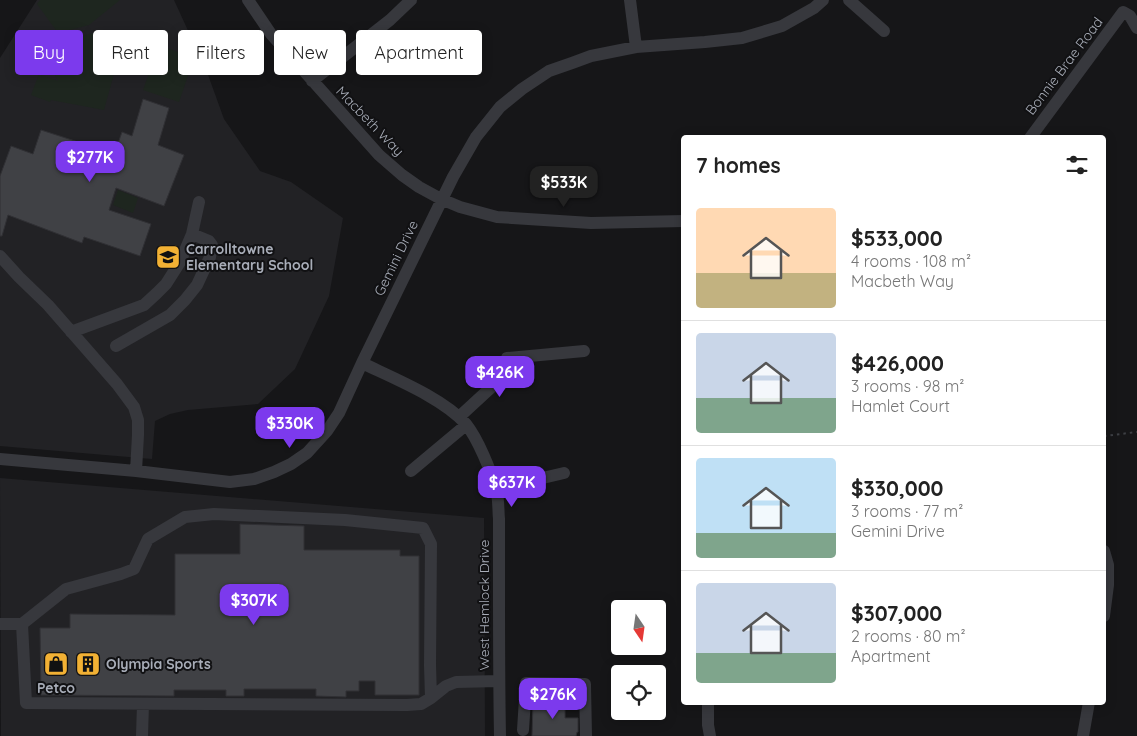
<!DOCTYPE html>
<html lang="en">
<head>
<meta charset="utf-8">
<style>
	:root { --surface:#fff; --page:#f2f2f2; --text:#222; --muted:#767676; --line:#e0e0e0; --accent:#7c3aed }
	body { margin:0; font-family:Quicksand,sans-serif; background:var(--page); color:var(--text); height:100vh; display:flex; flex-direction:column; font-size:19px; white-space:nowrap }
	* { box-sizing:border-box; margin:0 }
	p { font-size:16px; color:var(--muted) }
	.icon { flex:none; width:28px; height:28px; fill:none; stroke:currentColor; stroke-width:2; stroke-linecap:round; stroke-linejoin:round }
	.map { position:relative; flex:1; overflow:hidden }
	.drawer { position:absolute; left:681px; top:135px; width:425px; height:570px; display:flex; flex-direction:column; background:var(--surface); border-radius:5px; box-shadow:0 2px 12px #0003 }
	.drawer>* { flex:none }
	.top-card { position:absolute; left:15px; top:30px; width:475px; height:45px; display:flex; gap:10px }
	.needle { width:32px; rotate:167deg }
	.buttons { position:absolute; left:611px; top:600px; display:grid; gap:10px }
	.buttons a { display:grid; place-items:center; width:55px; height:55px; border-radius:5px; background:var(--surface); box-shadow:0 2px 12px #0003; font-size:25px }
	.price { position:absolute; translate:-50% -42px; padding:0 11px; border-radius:10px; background:var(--accent); color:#fff; font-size:16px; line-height:32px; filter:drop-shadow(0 1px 2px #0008) }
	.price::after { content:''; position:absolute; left:50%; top:30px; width:15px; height:11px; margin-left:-8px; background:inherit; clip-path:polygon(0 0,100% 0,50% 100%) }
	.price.active { background:#222; color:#fff }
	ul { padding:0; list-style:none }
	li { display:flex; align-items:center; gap:15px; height:125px; padding:0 15px }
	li+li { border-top:1px solid var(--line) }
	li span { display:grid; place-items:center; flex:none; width:140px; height:100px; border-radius:5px; color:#555 }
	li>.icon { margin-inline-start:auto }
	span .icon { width:60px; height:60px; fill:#fffc; stroke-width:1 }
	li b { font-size:21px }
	h2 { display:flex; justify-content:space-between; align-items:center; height:60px; padding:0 15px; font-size:21px }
	.pill { padding:0 18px; border-radius:5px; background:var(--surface); box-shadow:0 2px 12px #0003; font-size:18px; line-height:45px }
	.pill.active { background:var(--accent); color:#fff }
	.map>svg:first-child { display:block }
</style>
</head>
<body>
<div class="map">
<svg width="1137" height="736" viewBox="0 0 1137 736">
	<rect width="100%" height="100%" fill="#161618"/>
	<path fill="#222225" d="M 37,0 L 174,0 L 207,72 L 224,119 L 260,171 L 291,182 L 343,218 L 329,296 L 295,369 L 258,404 L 188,410 L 170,414 L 155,421 L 152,459 L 0,446 L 0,58 Z
		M 0,478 L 484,518 L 485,736 L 1,736 Z"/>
	<path fill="#1e261f" d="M 40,0 L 120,0 L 89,25 L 58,33 L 37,4 Z
		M 107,30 L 126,30 L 104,110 L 51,100 L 50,102 L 31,95 L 39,74 L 58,81 L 55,75 L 62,59 L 55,47 L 89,34 Z
		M 159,45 L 194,58 L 179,102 L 143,90 Z
		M 54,49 L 60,59 L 57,69 C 49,71 46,73 40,65 L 45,52 Z
		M 118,190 L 138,198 L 133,213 L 113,205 Z"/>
	<path fill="#404145" stroke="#303034" d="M 143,99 L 169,108 L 158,145 L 184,155 L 164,206 L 116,188 L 109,210 L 151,224 L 140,256 L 84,237 L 82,243 L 8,215 L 2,236 L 0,236 L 0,176 L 11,146 L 33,154 L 41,130 L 100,149 L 96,165 L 109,169 L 122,132 L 132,136 Z
		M 240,524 L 304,526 L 304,550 L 400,550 L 400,556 L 419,556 L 419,695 L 375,695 L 375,681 L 359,681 L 359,691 L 346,691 L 346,697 L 316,696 L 316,689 L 244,689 L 244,696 L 226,696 L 226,690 L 174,690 L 174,696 L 41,695 L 40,628 L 70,628 L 70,614 L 175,615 L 175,554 L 240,554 Z
		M 533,702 L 565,702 L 565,718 L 578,718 L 578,732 L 577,732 L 576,736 L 532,736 Z"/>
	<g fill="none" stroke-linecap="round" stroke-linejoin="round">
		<path stroke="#3d3f44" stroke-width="2" stroke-dasharray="2.5 4" stroke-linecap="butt" d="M 1104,436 L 1137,432"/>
		<path stroke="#37383d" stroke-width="12" d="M 248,0 L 271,34 L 379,155 L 402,175 L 419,187 L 441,199 L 460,207 L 497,217 L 591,223 L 684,221
			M 630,0 L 636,47
			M 849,0 L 884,31
			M 312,81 L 390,20 L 411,0
			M 1030,138 L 1123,12 L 1130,16 L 1137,28
			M 0,256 L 19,277 L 48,305 L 117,384 L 134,407 L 138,420 L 138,435 L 136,471
			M 71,332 L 144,305 L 157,293 L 166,284 L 180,262 L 192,234 L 199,202
			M 116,346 L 170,315 L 185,300 L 197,285 L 210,257 L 212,245 L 209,241 L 192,234
			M 362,363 C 393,378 443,398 466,424 C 478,439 491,471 496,489 C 499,499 498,510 499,519 C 499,540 499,560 499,580 C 499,632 499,684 500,736
			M 459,417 L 497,382 L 504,371 L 507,358 L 584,351
			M 0,459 L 136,471 L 230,482 L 254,479 L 274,472 L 291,464 L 307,453 L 327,431 L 339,413 L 362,363 L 453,177 L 476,137 L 500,107 L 522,89 L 549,71 L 572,63 L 591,56 L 636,47 L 705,42 L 742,38 L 782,26 L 814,8 L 823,0
			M 411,471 L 466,425
			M 496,489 L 564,473
			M 1104,551 L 1108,565 L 1108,585 L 1104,616
			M 0,624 L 22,624 L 26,703 L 407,705 L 421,704 L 431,698 L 446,686 L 456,682 L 499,681
			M 22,624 L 66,589 L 121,574 L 134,569 L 148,539 L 185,517 L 214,514 L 345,520 L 423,528 L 431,544 L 430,665 L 431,698
			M 708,702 L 708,725 L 710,736
			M 523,730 L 526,683 L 585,684 L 586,736
			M 142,736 L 143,704
			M 1083,736 L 1089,702"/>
	</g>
	<defs>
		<symbol id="school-square" viewBox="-11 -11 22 22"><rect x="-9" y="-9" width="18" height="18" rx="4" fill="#f2b134" stroke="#111113"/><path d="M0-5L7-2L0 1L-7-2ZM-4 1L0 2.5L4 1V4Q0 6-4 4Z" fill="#111"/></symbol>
		<symbol id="shop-square" viewBox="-11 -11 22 22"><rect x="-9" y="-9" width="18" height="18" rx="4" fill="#f2b134" stroke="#111113"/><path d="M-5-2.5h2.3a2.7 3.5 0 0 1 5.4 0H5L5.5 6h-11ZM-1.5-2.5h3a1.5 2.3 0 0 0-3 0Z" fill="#111"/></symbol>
		<symbol id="building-square" viewBox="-11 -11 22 22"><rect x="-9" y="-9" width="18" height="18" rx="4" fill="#f2b134" stroke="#111113"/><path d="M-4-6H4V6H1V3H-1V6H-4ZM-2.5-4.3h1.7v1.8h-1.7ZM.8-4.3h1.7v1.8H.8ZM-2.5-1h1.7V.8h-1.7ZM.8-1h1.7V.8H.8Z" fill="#111"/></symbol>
	</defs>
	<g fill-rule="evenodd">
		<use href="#school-square" x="154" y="243" width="28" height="28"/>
		<use href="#shop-square" x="42" y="650" width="28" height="28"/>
		<use href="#building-square" x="74" y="650" width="28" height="28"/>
	</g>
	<g text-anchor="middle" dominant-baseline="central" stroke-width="4" stroke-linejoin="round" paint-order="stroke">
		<g font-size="14" fill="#a8adb8" stroke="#111113">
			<text transform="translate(1064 66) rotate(-53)">Bonnie Brae Road</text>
			<text transform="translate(370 121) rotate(46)">Macbeth Way</text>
			<text transform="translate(396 258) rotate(-64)">Gemini Drive</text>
			<text transform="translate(484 605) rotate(-90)">West Hemlock Drive</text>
		</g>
		<g font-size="14" font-weight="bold" fill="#a8adb8" stroke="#111113" text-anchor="start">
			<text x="186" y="249">Carrolltowne<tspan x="186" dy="16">Elementary School</tspan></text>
			<text x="106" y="664">Olympia Sports</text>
			<text x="56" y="688" text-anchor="middle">Petco</text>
		</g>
	</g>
</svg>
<div class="buttons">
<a><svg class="needle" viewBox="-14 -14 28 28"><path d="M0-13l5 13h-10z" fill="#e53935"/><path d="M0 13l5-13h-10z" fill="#767676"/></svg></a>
<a><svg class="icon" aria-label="locate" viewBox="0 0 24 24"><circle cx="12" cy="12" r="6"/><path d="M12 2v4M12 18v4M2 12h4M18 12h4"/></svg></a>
</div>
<b class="price" style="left:90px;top:183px">$277K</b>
<b class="price active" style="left:564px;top:208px">$533K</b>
<b class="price" style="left:500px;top:398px">$426K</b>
<b class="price" style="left:290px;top:449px">$330K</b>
<b class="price" style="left:512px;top:508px">$637K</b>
<b class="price" style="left:254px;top:626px">$307K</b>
<b class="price" style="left:553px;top:720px">$276K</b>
<div class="top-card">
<a class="pill active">Buy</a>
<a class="pill">Rent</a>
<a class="pill">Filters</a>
<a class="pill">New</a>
<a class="pill">Apartment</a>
</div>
<section class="drawer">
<h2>7 homes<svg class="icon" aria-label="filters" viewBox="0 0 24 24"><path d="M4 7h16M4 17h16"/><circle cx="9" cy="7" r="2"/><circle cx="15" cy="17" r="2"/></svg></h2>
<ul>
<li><span style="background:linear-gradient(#ffd9b3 65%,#c2b280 0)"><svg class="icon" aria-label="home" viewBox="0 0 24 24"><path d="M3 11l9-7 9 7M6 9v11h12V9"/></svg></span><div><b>$533,000</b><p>4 rooms · 108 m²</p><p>Macbeth Way</p></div></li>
<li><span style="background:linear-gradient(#c9d6e8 65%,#7fa58c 0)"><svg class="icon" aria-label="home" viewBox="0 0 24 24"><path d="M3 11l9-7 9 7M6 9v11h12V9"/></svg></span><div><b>$426,000</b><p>3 rooms · 98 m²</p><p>Hamlet Court</p></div></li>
<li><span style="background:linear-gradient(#bfe0f5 75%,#7fa58c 0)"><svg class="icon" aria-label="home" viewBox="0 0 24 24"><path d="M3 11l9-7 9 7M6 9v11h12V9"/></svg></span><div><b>$330,000</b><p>3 rooms · 77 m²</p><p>Gemini Drive</p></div></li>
<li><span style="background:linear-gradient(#c9d6e8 70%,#7fa58c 0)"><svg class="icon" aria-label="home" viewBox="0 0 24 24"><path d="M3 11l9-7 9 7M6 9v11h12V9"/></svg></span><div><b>$307,000</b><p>2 rooms · 80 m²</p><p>Apartment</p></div></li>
</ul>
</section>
</div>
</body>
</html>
